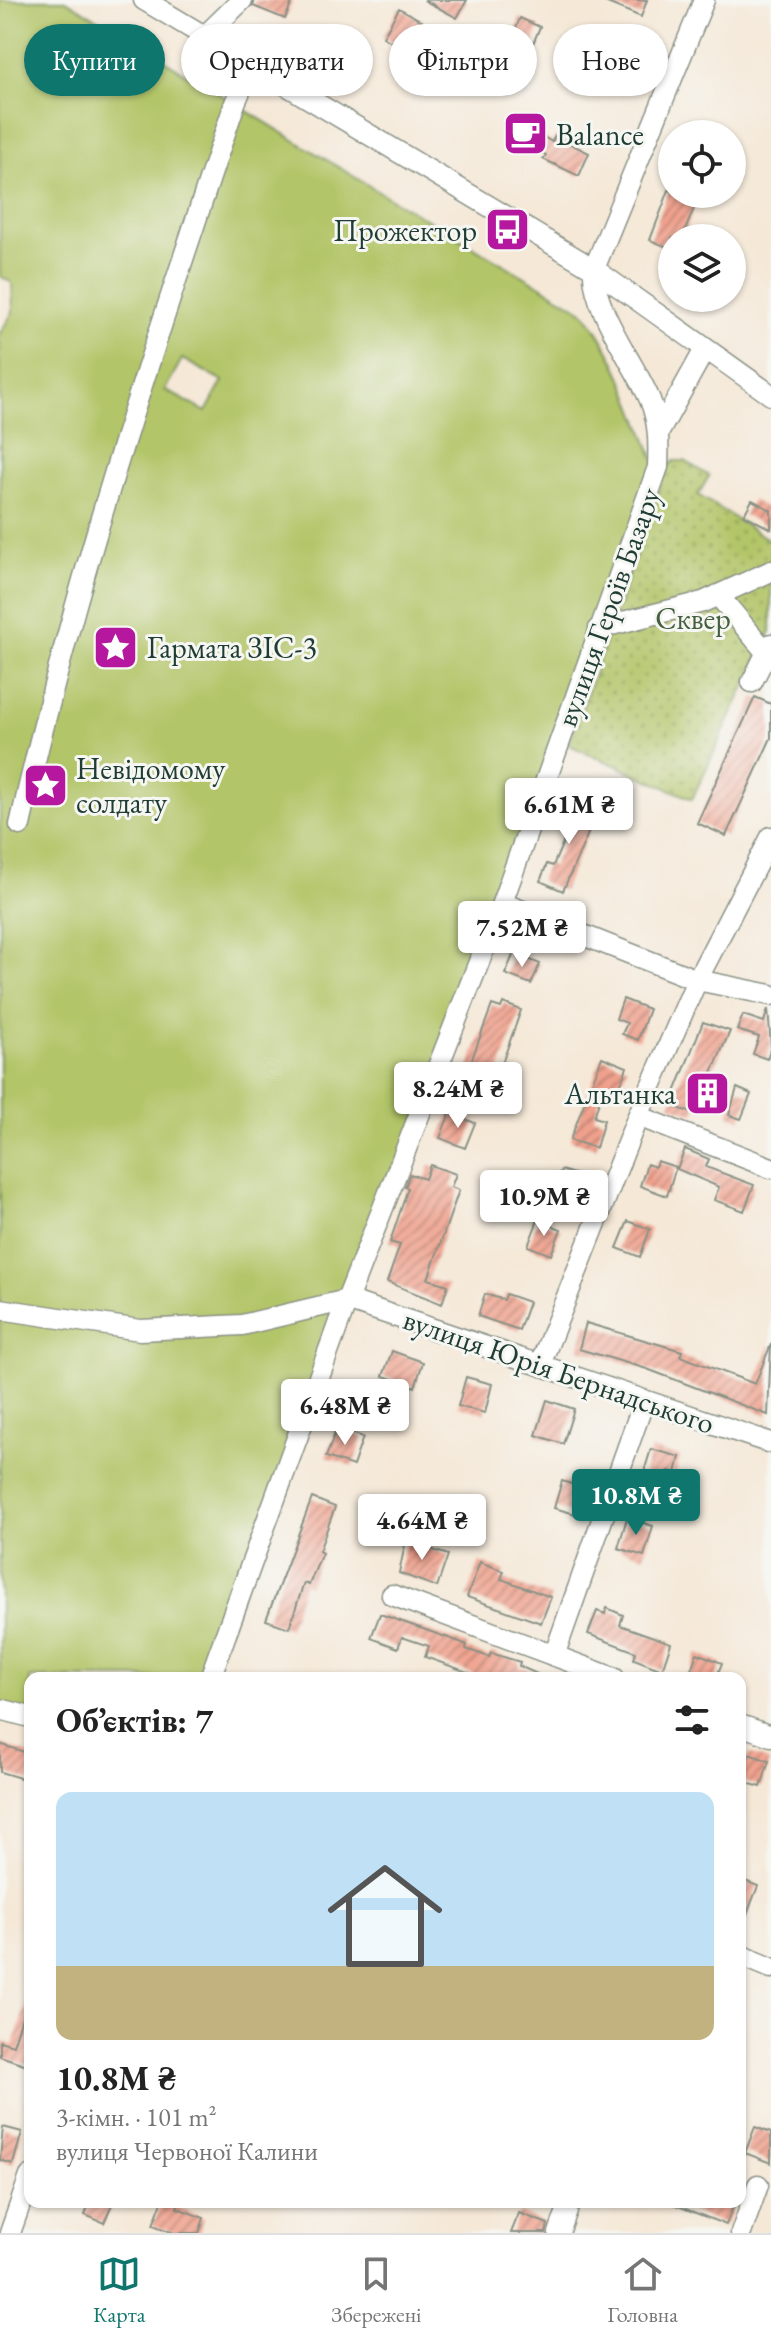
<!DOCTYPE html>
<html lang="uk">
<head>
<meta charset="utf-8">
<style>
	:root { --surface:#fff; --page:#f2f2f2; --text:#222; --muted:#767676; --line:#e0e0e0; --accent:#0f766e }
	body { margin:0; font-family:"EB Garamond",serif; background:var(--page); color:var(--text); height:100vh; display:flex; flex-direction:column; font-size:30px; white-space:nowrap }
	* { box-sizing:border-box; margin:0 }
	p { font-size:26px; color:var(--muted) }
	.icon { flex:none; width:44px; height:44px; fill:none; stroke:currentColor; stroke-width:2; stroke-linecap:round; stroke-linejoin:round }
	.map { position:relative; flex:1; overflow:hidden }
	.panel { position:absolute; left:24px; top:1672px; width:722px; height:536px; display:flex; flex-direction:column; background:var(--surface); border-radius:16px; box-shadow:0 2px 6px #0004 }
	.panel>* { flex:none }
	.top-card { position:absolute; left:24px; top:24px; width:724px; height:72px; display:flex; gap:16px }
	.tools { position:absolute; left:658px; top:120px; display:grid; gap:16px }
	.tools a { display:grid; place-items:center; width:88px; height:88px; border-radius:50%; background:var(--surface); box-shadow:0 2px 6px #0004; font-size:40px }
	.price { position:absolute; translate:-50% -68px; padding:0 18px; border-radius:8px; background:#fff; color:#222; font-size:26px; line-height:52px; filter:drop-shadow(0 2px 4px #0008) }
	.price::after { content:''; position:absolute; left:50%; top:48px; width:24px; height:18px; margin-left:-12px; background:inherit; clip-path:polygon(0 0,100% 0,50% 100%) }
	.price.on { background:var(--accent); color:#fff }
	ul { padding:0; list-style:none }
	li { display:grid; align-content:center; gap:16px; height:424px; padding:0 32px }
	li span { display:grid; place-items:center; height:248px; border-radius:16px; color:#555 }
	li>.icon { margin-inline-start:auto }
	span .icon { width:144px; height:144px; fill:#fffc; stroke-width:1 }
	li b { font-size:34px }
	h2 { display:flex; justify-content:space-between; align-items:center; height:96px; padding:0 32px; font-size:34px }
	.chip { padding:0 28px; border-radius:36px; background:var(--surface); box-shadow:0 2px 6px #0004; font-size:28px; line-height:72px }
	.chip.on { background:var(--accent); color:#fff }
	.tabs { display:flex; justify-content:space-around; align-items:center; height:112px; border-top:2px solid var(--line); background:var(--surface); font-size:22px; color:var(--muted) }
	.tabs a { display:grid; justify-items:center; gap:4px }
	.tabs .on { color:var(--accent) }
	.map>svg:first-child { display:block }
</style>
</head>
<body>
<div class="map">
<svg width="771" height="2233" viewBox="0 0 771 2233">
	<defs>
		<pattern id="garden-dots" width="8" height="8" patternUnits="userSpaceOnUse" patternTransform="scale(2)"><rect width="8" height="8" fill="#b2c568"/><path d="M2 2h.1M6 6h.1" fill="none" stroke="#90a156" stroke-width="1.8" stroke-linecap="round"/></pattern>
		<pattern id="building-hatch" width="6" height="6" patternUnits="userSpaceOnUse" patternTransform="scale(2)"><rect width="6" height="6" fill="#f0a18d"/><path d="M-1 1l2-2M0 6l6-6M5 7l2-2" fill="none" stroke="#c28474"/></pattern>
	</defs>
	<rect width="100%" height="100%" fill="#f6f6f2"/>
	<filter id="ink" filterUnits="userSpaceOnUse"><feTurbulence type="fractalNoise" baseFrequency=".0125" numOctaves="2"/><feDisplacementMap in="SourceGraphic" scale="16" xChannelSelector="R" yChannelSelector="G"/><feConvolveMatrix kernelMatrix="1 2 1 2 8 2 1 2 1" color-interpolation-filters="sRGB"/></filter>
	<filter id="wash" filterUnits="userSpaceOnUse"><feTurbulence type="fractalNoise" baseFrequency=".006" numOctaves="4" result="noise"/><feDisplacementMap in="SourceGraphic" scale="32" xChannelSelector="R" yChannelSelector="G"/><feGaussianBlur stdDeviation="1.8" result="paint"/><feColorMatrix in="noise" values="0 0 0 0 0 0 0 0 0 0 0 0 0 0 0 0 0 1.4 0 .05"/><feComposite in="paint" operator="in"/></filter>
	<g filter="url(#wash)">
		<rect width="100%" height="100%" fill="#f5e8d7"/>
		<path fill="#b2c568" stroke="#68814e" stroke-width="2" fill-rule="evenodd" d="M 0,0 L 66,0 L 371,187 L 582,310 C 616,350 638,418 657,468 L 210,1678 L 30,1678 L 30,1717 L 0,1709 L 0,333 L 13,312 L 12,283 L 0,276 ZM 182,359 L 223,381 L 206,412 L 165,390 Z"/>
		<path fill="url(#garden-dots)" stroke="#68814e" stroke-width="2" d="M 674,461 L 685,461 L 709,476 L 698,495 L 771,541 L 771,631 L 692,799 L 569,745 L 667,467 Z"/>
		<g id="blocks">
			<path fill="url(#building-hatch)" d="M 255,0 L 293,0 L 285,19 L 253,6 Z
				M 424,0 L 467,0 L 457,18 Z
				M 600,0 L 647,0 L 641,17 Z
				M 399,8 L 422,21 L 411,40 L 422,47 L 408,72 L 393,63 L 401,48 L 383,37 Z
				M 520,18 L 540,27 L 524,65 L 495,53 L 503,32 L 513,36 Z
				M 519,122 L 552,142 L 555,136 L 589,153 L 579,176 L 543,159 L 546,155 L 512,134 Z
				M 669,190 L 697,201 L 682,238 L 672,238 L 672,249 L 650,240 Z
				M 752,500 L 771,510 L 771,529 L 744,515 Z
				M 755,697 L 771,704 L 771,738 L 726,836 L 697,823 Z
				M 567,806 L 577,810 L 579,806 L 597,813 L 563,891 L 540,881 L 547,864 L 553,866 L 567,833 L 560,830 L 559,824 Z
				M 514,953 L 540,964 L 531,984 L 505,974 Z
				M 623,999 L 649,1009 L 638,1040 L 622,1034 L 627,1023 L 616,1019 Z
				M 503,1003 L 521,1010 L 490,1097 L 462,1086 L 492,1005 L 501,1008 Z
				M 768,1009 L 771,1046 L 767,1059 L 753,1054 L 759,1037 L 737,1030 L 743,1015 L 764,1022 Z
				M 703,1022 L 730,1031 L 694,1114 L 670,1105 Z
				M 602,1057 L 627,1067 L 617,1094 L 603,1089 L 594,1117 L 604,1120 L 596,1148 L 570,1140 Z
				M 737,1088 L 751,1094 L 741,1119 L 729,1115 Z
				M 450,1113 L 475,1123 L 465,1148 L 440,1138 Z
				M 685,1149 L 709,1159 L 706,1167 L 754,1185 L 744,1211 L 714,1200 L 719,1187 L 677,1169 Z
				M 657,1161 L 676,1167 L 667,1196 L 640,1186 L 647,1164 L 655,1167 Z
				M 430,1165 L 456,1174 L 451,1187 L 459,1190 L 428,1279 L 448,1285 L 442,1304 L 387,1282 L 400,1245 L 390,1242 L 408,1188 L 405,1187 L 410,1174 L 425,1179 Z
				M 561,1170 L 583,1177 L 575,1200 L 553,1192 Z
				M 538,1220 L 561,1229 L 551,1255 L 528,1246 Z
				M 628,1221 L 650,1229 L 640,1257 L 617,1248 Z
				M 485,1294 L 504,1300 L 506,1294 L 529,1302 L 519,1330 L 478,1316 Z
				M 586,1323 L 682,1351 L 680,1356 L 755,1384 L 771,1344 L 768,1415 L 647,1369 L 579,1349 Z
				M 392,1351 L 423,1362 L 415,1387 L 383,1376 Z
				M 466,1377 L 492,1384 L 485,1413 L 458,1406 Z
				M 547,1400 L 574,1409 L 563,1444 L 536,1435 Z
				M 337,1428 L 363,1437 L 353,1466 L 326,1457 Z
				M 651,1449 L 680,1457 L 676,1473 L 669,1471 L 663,1491 L 640,1485 Z
				M 562,1481 L 586,1489 L 579,1515 L 554,1508 Z
				M 312,1498 L 335,1507 L 319,1551 L 322,1553 L 309,1585 L 304,1583 L 289,1628 L 266,1620 Z
				M 627,1518 L 653,1526 L 644,1556 L 618,1548 Z
				M 407,1535 L 423,1541 L 421,1546 L 448,1555 L 437,1587 L 399,1573 Z
				M 480,1562 L 504,1571 L 501,1579 L 551,1597 L 541,1623 L 467,1597 Z
				M 607,1608 L 623,1615 L 620,1625 L 671,1643 L 662,1670 L 634,1659 L 636,1652 L 588,1634 L 597,1611 L 605,1614 Z
				M 380,1614 L 460,1642 L 467,1645 L 466,1649 L 489,1657 L 491,1653 L 520,1662 L 519,1666 L 546,1678 L 484,1678 L 425,1657 L 429,1646 L 402,1637 L 398,1648 L 371,1638 Z
				M 697,1653 L 722,1663 L 716,1678 L 688,1678 Z
				M 0,1744 L 30,1754 L 30,1781 L 0,1772 Z
				M 749,1754 L 769,1761 L 761,1787 L 740,1781 Z
				M 740,1879 L 758,1886 L 741,1929 L 740,1929 Z
				M 27,2002 L 30,2003 L 30,2066 L 0,2056 L 0,2041 L 13,2045 Z
				M 3,2127 L 22,2132 L 13,2164 L 0,2160 Z
				M 755,2127 L 771,2133 L 771,2163 L 745,2153 Z
				M 90,2202 L 113,2202 L 104,2223 L 85,2215 Z
				M 162,2202 L 179,2202 L 177,2208 L 204,2218 L 199,2233 L 174,2233 L 153,2225 Z
				M 668,2202 L 735,2202 L 726,2225 Z
				M 519,2213 L 548,2224 L 546,2233 L 511,2233 Z"/>
		</g>
	</g>
	<g filter="url(#ink)">
		<use href="#blocks" fill-opacity="0" stroke="#8a9286" stroke-width="2"/>
		<g fill="none" stroke-linecap="round" stroke-linejoin="round">
			<defs>
				<path id="minor" d="M 144,0 L 594,269 L 771,395
					M 204,37 L 242,0
					M 659,432 L 705,349
					M 718,595 L 766,652
					M 599,628 L 703,602 L 771,571
					M 752,682 L 771,644
					M 20,825 C 75,580 155,341 235,103 L 251,66
					M 502,903 L 697,980 L 771,995
					M 638,1116 L 771,1168
					M 0,1309 L 140,1330 L 242,1325 L 347,1300 L 771,1443
					M 540,1365 L 638,1116 L 697,980 L 771,837
					M 392,1595 L 614,1678
					M 554,1656 L 644,1401
					M 210,1678 L 347,1300 L 502,903 L 658,467 C 659,443 659,422 650,400 C 635,364 591,307 594,269 L 704,0
					M 0,1709 L 30,1717
					M 740,1725 L 771,1736
					M 740,1955 L 771,1968
					M 10,2233 L 30,2176
					M 559,2233 L 570,2202
					M 741,2233 L 758,2185"/>
			</defs>
			<use href="#minor" stroke="#8a9286" stroke-width="23"/>
			<use href="#minor" stroke="#fff" stroke-width="20"/>
		</g>
	</g>
	<defs>
		<symbol id="cafe-square" viewBox="-11 -11 22 22"><rect x="-9" y="-9" width="18" height="18" rx="4" fill="#b5179e" stroke="#f6f6f2"/><path d="M-5.5-4.5H6V0H3Q3 3.5 0 3.5H-2.5Q-5.5 3.5-5.5 0ZM3-3.2v2h1.7v-2ZM-6 4.5H4V6H-6Z" fill="#fff"/></symbol>
		<symbol id="bus-square" viewBox="-11 -11 22 22"><rect x="-9" y="-9" width="18" height="18" rx="4" fill="#b5179e" stroke="#f6f6f2"/><path d="M-5-6H5V4H4V6H2V4H-2V6H-4V4H-5ZM-3.5-4V0h7V-4ZM-3.5 1.2v1.5H-2V1.2ZM2 1.2v1.5H3.5V1.2Z" fill="#fff"/></symbol>
		<symbol id="sight-square" viewBox="-11 -11 22 22"><rect x="-9" y="-9" width="18" height="18" rx="4" fill="#b5179e" stroke="#f6f6f2"/><path d="M0-6L1.8-2.2L6-1.7L2.9 1.2L3.7 5.4L0 3.3L-3.7 5.4L-2.9 1.2L-6-1.7L-1.8-2.2Z" fill="#fff"/></symbol>
		<symbol id="building-square" viewBox="-11 -11 22 22"><rect x="-9" y="-9" width="18" height="18" rx="4" fill="#b5179e" stroke="#f6f6f2"/><path d="M-4-6H4V6H1V3H-1V6H-4ZM-2.5-4.3h1.7v1.8h-1.7ZM.8-4.3h1.7v1.8H.8ZM-2.5-1h1.7V.8h-1.7ZM.8-1h1.7V.8H.8Z" fill="#fff"/></symbol>
	</defs>
	<g fill-rule="evenodd">
		<use href="#cafe-square" x="500" y="108" width="51" height="51"/>
		<use href="#bus-square" x="482" y="204" width="51" height="51"/>
		<use href="#sight-square" x="90" y="622" width="51" height="51"/>
		<use href="#sight-square" x="20" y="760" width="51" height="51"/>
		<use href="#building-square" x="682" y="1068" width="51" height="51"/>
	</g>
	<g text-anchor="middle" dominant-baseline="central" stroke-width="6" stroke-linejoin="round" paint-order="stroke">
		<g font-size="30" fill="#1f3d34" stroke="#f6f6f2" text-anchor="start">
			<text x="556" y="134">Balance</text>
			<text x="477" y="230" text-anchor="end">Прожектор</text>
			<text x="147" y="647">Гармата ЗІС-3</text>
			<text x="76" y="768">Невідомому<tspan x="76" dy="34">солдату</tspan></text>
			<text x="676" y="1093" text-anchor="end">Альтанка</text>
		</g>
		<g font-size="30" fill="#1f3d34" stroke="#f6f6f2">
			<text transform="translate(608 607) rotate(-70)">вулиця Героїв Базару</text>
			<text transform="translate(559 1371) rotate(19)">вулиця Юрія Бернадського</text>
		</g>
		<g font-size="30" fill="#445f41" stroke="#f6f6f2">
			<text x="693" y="618">Сквер</text>
		</g>
	</g>
</svg>
<div class="tools">
<a><svg class="icon" aria-label="locate" viewBox="0 0 24 24"><circle cx="12" cy="12" r="6"/><path d="M12 2v4M12 18v4M2 12h4M18 12h4"/></svg></a>
<a><svg class="icon" aria-label="layers" viewBox="0 0 24 24"><path d="M12 4l9 5-9 5-9-5zM3 14l9 5 9-5"/></svg></a>
</div>
<b class="price" style="left:569px;top:846px">6.61M ₴</b>
<b class="price" style="left:522px;top:969px">7.52M ₴</b>
<b class="price" style="left:458px;top:1130px">8.24M ₴</b>
<b class="price" style="left:544px;top:1238px">10.9M ₴</b>
<b class="price" style="left:345px;top:1447px">6.48M ₴</b>
<b class="price on" style="left:636px;top:1537px">10.8M ₴</b>
<b class="price" style="left:422px;top:1562px">4.64M ₴</b>
<div class="top-card">
<a class="chip on">Купити</a>
<a class="chip">Орендувати</a>
<a class="chip">Фільтри</a>
<a class="chip">Нове</a>
</div>
<section class="panel">
<h2>Об’єктів: 7<svg class="icon" aria-label="filters" viewBox="0 0 24 24"><path d="M4 7h16M4 17h16"/><circle cx="9" cy="7" r="2"/><circle cx="15" cy="17" r="2"/></svg></h2>
<ul>
<li><span style="background:linear-gradient(#bfe0f5 70%,#c2b280 0)"><svg class="icon" aria-label="home" viewBox="0 0 24 24"><path d="M3 11l9-7 9 7M6 9v11h12V9"/></svg></span><div><b>10.8M ₴</b><p>3-кімн. · 101 m²</p><p>вулиця Червоної Калини</p></div></li>
</ul>
</section>
</div>
<nav class="tabs">
<a class="on"><svg class="icon" aria-label="map" viewBox="0 0 24 24"><path d="M3 6l6-2 6 2 6-2v14l-6 2-6-2-6 2zM9 4v14M15 6v14"/></svg>Карта</a>
<a><svg class="icon" aria-label="saved" viewBox="0 0 24 24"><path d="M7 4h10v16l-5-4-5 4z"/></svg>Збережені</a>
<a><svg class="icon" aria-label="home" viewBox="0 0 24 24"><path d="M3 11l9-7 9 7M6 9v11h12V9"/></svg>Головна</a>
</nav>
</body>
</html>
